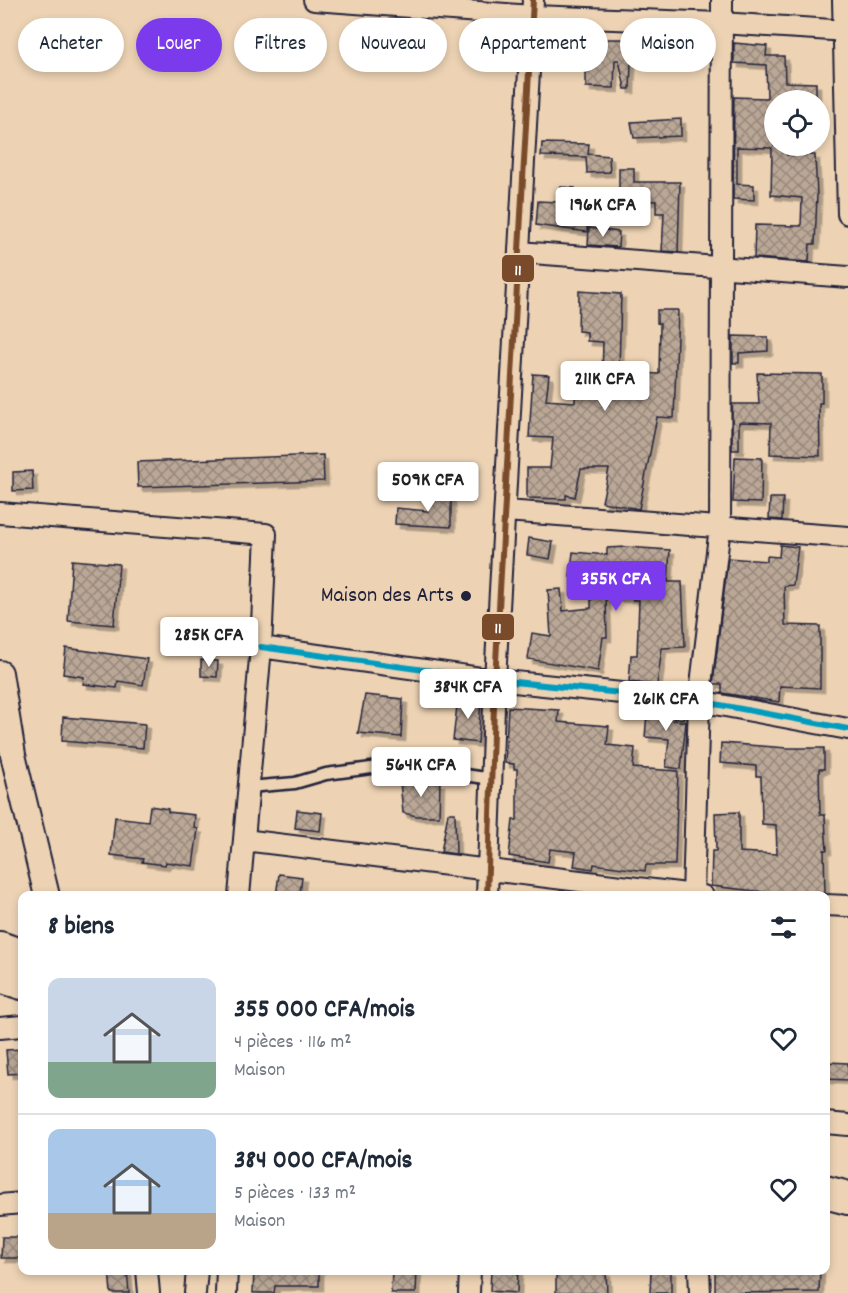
<!DOCTYPE html>
<html lang="fr">
<head>
<meta charset="utf-8">
<style>
	:root { --surface:#fff; --page:#f6f6f7; --text:#1f2937; --muted:#747a83; --line:#e0e1e3; --accent:#7c3aed }
	body { margin:0; font-family:Dekko,sans-serif; background:var(--page); color:var(--text); height:100vh; display:flex; flex-direction:column; font-size:22px; white-space:nowrap }
	* { box-sizing:border-box; margin:0 }
	p { font-size:20px; color:var(--muted) }
	.icon { flex:none; width:33px; height:33px; fill:none; stroke:currentColor; stroke-width:2; stroke-linecap:round; stroke-linejoin:round }
	.map { position:relative; flex:1; overflow:hidden }
	.sheet { position:absolute; left:18px; top:891px; width:812px; height:384px; display:flex; flex-direction:column; background:var(--surface); border-radius:12px; box-shadow:0 3px 9px #0003 }
	.sheet>* { flex:none }
	.top-card { position:absolute; left:18px; top:18px; width:813px; height:54px; display:flex; gap:12px }
	.buttons { position:absolute; left:764px; top:90px; display:grid; gap:12px }
	.buttons a { display:grid; place-items:center; width:66px; height:66px; border-radius:50%; background:var(--surface); box-shadow:0 3px 9px #0003; font-size:30px }
	.price { position:absolute; translate:-50% -51px; padding:0 14px; border-radius:6px; background:#fff; color:#222; font-size:20px; line-height:39px; filter:drop-shadow(0 2px 3px #0008) }
	.price::after { content:''; position:absolute; left:50%; top:36px; width:18px; height:14px; margin-left:-9px; background:inherit; clip-path:polygon(0 0,100% 0,50% 100%) }
	.price.active { background:var(--accent); color:#fff }
	ul { padding:0; list-style:none }
	li { display:flex; align-items:center; gap:18px; height:150px; padding:0 30px }
	li+li { border-top:2px solid var(--line) }
	li span { display:grid; place-items:center; flex:none; width:168px; height:120px; border-radius:12px; color:#555 }
	li>.icon { margin-inline-start:auto }
	span .icon { width:72px; height:72px; fill:#fffc; stroke-width:1 }
	li b { font-size:26px }
	h2 { display:flex; justify-content:space-between; align-items:center; height:72px; padding:0 30px; font-size:26px }
	.chip { padding:0 21px; border-radius:27px; background:var(--surface); box-shadow:0 3px 9px #0003; font-size:21px; line-height:54px }
	.chip.active { background:var(--accent); color:#fff }
	.map>svg:first-child { display:block }
</style>
</head>
<body>
<div class="map">
<svg width="848" height="1293" viewBox="0 0 848 1293">
	<defs>
		<pattern id="building-cross-hatch" width="8" height="8" patternUnits="userSpaceOnUse" patternTransform="scale(1.5)"><rect width="8" height="8" fill="#baa796"/><path d="M0 0l8 8M0 8l8-8" fill="none" stroke="#97887c"/></pattern>
		<filter id="shadow"><feDropShadow dx="4.5" dy="4.5" stdDeviation="0" flood-color="#0004"/></filter>
	</defs>
	<rect width="100%" height="100%" fill="#edd3b4"/>
	<filter id="ink" filterUnits="userSpaceOnUse"><feTurbulence type="fractalNoise" baseFrequency=".0167" numOctaves="2"/><feDisplacementMap in="SourceGraphic" scale="12" xChannelSelector="R" yChannelSelector="G"/><feConvolveMatrix kernelMatrix="1 2 1 2 8 2 1 2 1" color-interpolation-filters="sRGB"/></filter>
	<g filter="url(#ink)">
		<path fill="url(#building-cross-hatch)" stroke="#22223b" stroke-width="1.5" filter="url(#shadow)" d="M 580,39 L 632,39 L 630,89 L 625,89 L 619,60 L 615,60 L 614,88 L 586,87 L 586,57 L 579,57 Z
			M 734,43 L 767,46 L 766,56 L 784,56 L 785,82 L 816,83 L 816,100 L 774,100 L 774,146 L 787,146 L 787,155 L 815,155 L 817,195 L 815,244 L 810,244 L 809,262 L 754,258 L 755,225 L 801,226 L 802,198 L 771,195 L 772,148 L 737,147 L 737,184 L 754,185 L 754,200 L 733,199 L 734,97 L 767,98 L 766,65 L 734,63 Z
			M 681,119 L 681,136 L 634,138 L 631,122 Z
			M 542,143 L 589,144 L 588,154 L 609,156 L 610,172 L 587,173 L 586,157 L 541,156 Z
			M 619,168 L 634,168 L 634,182 L 680,182 L 678,252 L 662,251 L 664,213 L 656,213 L 656,201 L 619,200 Z
			M 560,187 L 575,188 L 574,206 L 589,208 L 587,232 L 536,225 L 538,201 L 559,202 Z
			M 589,228 L 619,232 L 618,247 L 588,245 Z
			M 579,291 L 621,294 L 619,372 L 659,374 L 660,324 L 657,323 L 657,310 L 678,310 L 674,418 L 657,417 L 639,509 L 602,502 L 609,469 L 581,469 L 575,497 L 566,495 L 566,499 L 527,498 L 527,468 L 550,468 L 553,438 L 529,437 L 533,374 L 549,375 L 546,400 L 575,402 L 576,375 L 602,377 L 603,342 L 587,341 L 587,332 L 578,331 Z
			M 733,336 L 768,337 L 768,351 L 739,353 L 739,363 L 733,363 Z
			M 757,373 L 822,374 L 822,403 L 819,403 L 820,456 L 770,454 L 771,423 L 739,422 L 739,450 L 732,450 L 732,404 L 759,404 Z
			M 323,455 L 324,481 L 138,487 L 137,462 Z
			M 735,457 L 762,458 L 761,503 L 733,502 Z
			M 32,471 L 33,490 L 13,491 L 13,472 Z
			M 428,494 L 451,494 L 451,527 L 395,524 L 396,508 L 428,511 Z
			M 770,498 L 783,498 L 782,520 L 769,519 Z
			M 529,538 L 553,542 L 550,559 L 527,555 Z
			M 780,545 L 798,547 L 793,585 L 784,586 L 785,625 L 820,626 L 820,688 L 780,686 L 779,702 L 722,693 L 722,684 L 713,684 L 728,558 L 767,561 L 767,556 L 779,557 Z
			M 626,547 L 670,550 L 668,582 L 682,582 L 685,647 L 662,648 L 657,685 L 629,682 L 631,655 L 637,655 L 639,600 L 633,600 L 633,598 L 606,597 L 607,637 L 603,637 L 598,671 L 528,659 L 532,633 L 551,636 L 548,590 L 561,589 L 563,611 L 591,608 L 591,579 L 570,577 L 573,552 L 607,555 L 607,548 Z
			M 72,560 L 119,564 L 114,625 L 68,621 Z
			M 66,648 L 147,659 L 143,685 L 118,681 L 117,688 L 83,684 L 84,677 L 63,674 Z
			M 201,660 L 218,661 L 217,677 L 201,676 Z
			M 365,695 L 403,699 L 401,737 L 358,733 Z
			M 458,697 L 481,698 L 478,743 L 453,740 Z
			M 629,706 L 685,712 L 683,719 L 674,718 L 673,720 L 686,722 L 681,769 L 666,767 L 669,739 L 645,737 L 647,713 L 628,710 Z
			M 508,707 L 559,710 L 558,722 L 609,726 L 607,745 L 635,748 L 633,768 L 678,771 L 675,865 L 646,865 L 645,871 L 594,864 L 593,869 L 574,866 L 576,852 L 550,849 L 548,862 L 509,856 L 513,820 L 517,820 L 517,769 L 514,769 L 514,764 L 505,763 Z
			M 63,717 L 145,724 L 143,748 L 62,741 Z
			M 721,743 L 787,748 L 824,748 L 824,769 L 819,769 L 820,815 L 825,815 L 826,837 L 827,850 L 824,850 L 825,893 L 791,895 L 711,886 L 712,851 L 716,851 L 715,813 L 739,812 L 739,852 L 777,854 L 776,825 L 762,824 L 761,776 L 756,776 L 756,766 L 720,763 Z
			M 400,781 L 440,782 L 439,816 L 417,816 L 403,813 Z
			M 150,806 L 168,809 L 168,812 L 195,815 L 194,828 L 198,829 L 193,866 L 166,862 L 165,865 L 142,862 L 143,859 L 111,855 L 115,817 L 148,821 Z
			M 297,810 L 322,813 L 320,831 L 295,828 Z
			M 448,813 L 455,813 L 456,854 L 441,852 Z
			M 279,874 L 302,877 L 300,894 L 276,896 Z
			M 22,1049 L 22,1073 L 8,1074 L 6,1050 Z
			M 827,1062 L 848,1063 L 848,1080 L 826,1079 Z
			M 2,1237 L 22,1237 L 22,1258 L 1,1258 Z
			M 109,1270 L 127,1270 L 129,1293 L 111,1293 Z
			M 254,1270 L 319,1270 L 319,1286 L 275,1286 L 274,1293 L 253,1293 Z
			M 392,1270 L 417,1270 L 416,1293 L 391,1293 Z
			M 491,1270 L 518,1270 L 517,1293 L 490,1291 Z
			M 556,1270 L 606,1272 L 607,1293 L 556,1293 Z
			M 651,1270 L 671,1270 L 671,1293 L 650,1293 Z
			M 715,1270 L 820,1270 L 819,1292 L 715,1293 Z"/>
		<g fill="none" stroke-linecap="round" stroke-linejoin="round">
			<defs>
				<path id="service" d="M 249,787 L 295,783 L 326,774 L 379,767 L 438,771 L 492,779"/>
				<path id="minor" d="M 314,0 L 533,16 L 721,23 L 848,31
					M 843,0 L 848,214
					M 519,252 L 848,277
					M 506,511 L 848,537
					M 0,513 L 266,534 L 261,647 L 239,896
					M 261,647 L 495,680 L 699,701 L 848,729
					M 244,840 L 703,896
					M 487,896 L 495,680 L 533,0
					M 693,896 L 699,701 L 720,527 L 722,0
					M 825,905 L 848,906
					M 0,1028 L 22,1026
					M 825,1123 L 848,1125
					M 0,1205 L 22,1203
					M 147,1270 L 149,1293
					M 699,1270 L 700,1293
					M 195,1293 L 197,1270
					M 226,1293 L 227,1270
					M 469,1293 L 470,1270"/>
				<path id="tertiary" d="M 0,673 L 13,755 L 47,896"/>
				<path id="primary" d="M 0,948 L 22,956
					M 0,976 L 22,983
					M 825,1192 L 848,1198"/>
			</defs>
			<use href="#service" stroke="#22223b" stroke-width="15"/>
			<use href="#minor" stroke="#22223b" stroke-width="24"/>
			<use href="#tertiary" stroke="#22223b" stroke-width="28"/>
			<use href="#primary" stroke="#22223b" stroke-width="36"/>
			<use href="#service" stroke="#edd3b4" stroke-width="10"/>
			<use href="#minor" stroke="#edd3b4" stroke-width="20"/>
			<use href="#tertiary" stroke="#edd3b4" stroke-width="24"/>
			<use href="#primary" stroke="#edd3b4" stroke-width="32"/>
			<defs>
				<path id="bus-1" d="M 261,647 L 495,680 L 699,701 L 848,729"/>
				<path id="bus-2" d="M 487,896 L 495,680 L 533,0"/>
			</defs>
			<use href="#bus-1" stroke="#edd3b4" stroke-width="10"/>
			<use href="#bus-2" stroke="#edd3b4" stroke-width="10"/>
			<use href="#bus-1" stroke="#039cbf" stroke-width="6"/>
			<use href="#bus-2" stroke="#7a4b2a" stroke-width="6"/>
		</g>
	</g>
	<circle fill="#22223b" stroke="#edd3b4" stroke-width="2" cx="466" cy="596" r="6"/>
	<g text-anchor="middle" dominant-baseline="central" stroke-width="5" stroke-linejoin="round" paint-order="stroke">
		<g font-size="22" fill="#22223b" stroke="#edd3b4" text-anchor="end">
			<text x="454" y="596">Maison des Arts</text>
		</g>
	</g>
	<g stroke="#edd3b4" stroke-width="2">
		<rect x="501" y="254" width="34" height="29" rx="6" fill="#7a4b2a"/>
		<rect x="481" y="613" width="34" height="28" rx="6" fill="#7a4b2a"/>
	</g>
	<g font-size="16" text-anchor="middle" font-weight="bold" fill="#fff">
		<text x="518" y="275">11</text>
		<text x="498" y="633">11</text>
	</g>
</svg>
<div class="buttons">
<a><svg class="icon" aria-label="locate" viewBox="0 0 24 24"><circle cx="12" cy="12" r="6"/><path d="M12 2v4M12 18v4M2 12h4M18 12h4"/></svg></a>
</div>
<b class="price" style="left:603px;top:238px">196K CFA</b>
<b class="price" style="left:605px;top:412px">211K CFA</b>
<b class="price" style="left:428px;top:513px">509K CFA</b>
<b class="price active" style="left:616px;top:612px">355K CFA</b>
<b class="price" style="left:209px;top:668px">285K CFA</b>
<b class="price" style="left:468px;top:720px">384K CFA</b>
<b class="price" style="left:666px;top:732px">261K CFA</b>
<b class="price" style="left:421px;top:798px">564K CFA</b>
<div class="top-card">
<a class="chip">Acheter</a>
<a class="chip active">Louer</a>
<a class="chip">Filtres</a>
<a class="chip">Nouveau</a>
<a class="chip">Appartement</a>
<a class="chip">Maison</a>
</div>
<section class="sheet">
<h2>8 biens<svg class="icon" aria-label="filters" viewBox="0 0 24 24"><path d="M4 7h16M4 17h16"/><circle cx="9" cy="7" r="2"/><circle cx="15" cy="17" r="2"/></svg></h2>
<ul>
<li><span style="background:linear-gradient(#c9d6e8 70%,#7fa58c 0)"><svg class="icon" aria-label="home" viewBox="0 0 24 24"><path d="M3 11l9-7 9 7M6 9v11h12V9"/></svg></span><div><b>355 000 CFA/mois</b><p>4 pièces · 116 m²</p><p>Maison</p></div><svg class="icon" aria-label="heart" viewBox="0 0 24 24"><path d="M12 20l-8-8c-3-5 5-10 8-4 3-6 11-1 8 4z"/></svg></li>
<li><span style="background:linear-gradient(#a9c7e8 70%,#b9a48a 0)"><svg class="icon" aria-label="home" viewBox="0 0 24 24"><path d="M3 11l9-7 9 7M6 9v11h12V9"/></svg></span><div><b>384 000 CFA/mois</b><p>5 pièces · 133 m²</p><p>Maison</p></div><svg class="icon" aria-label="heart" viewBox="0 0 24 24"><path d="M12 20l-8-8c-3-5 5-10 8-4 3-6 11-1 8 4z"/></svg></li>
</ul>
</section>
</div>
</body>
</html>
